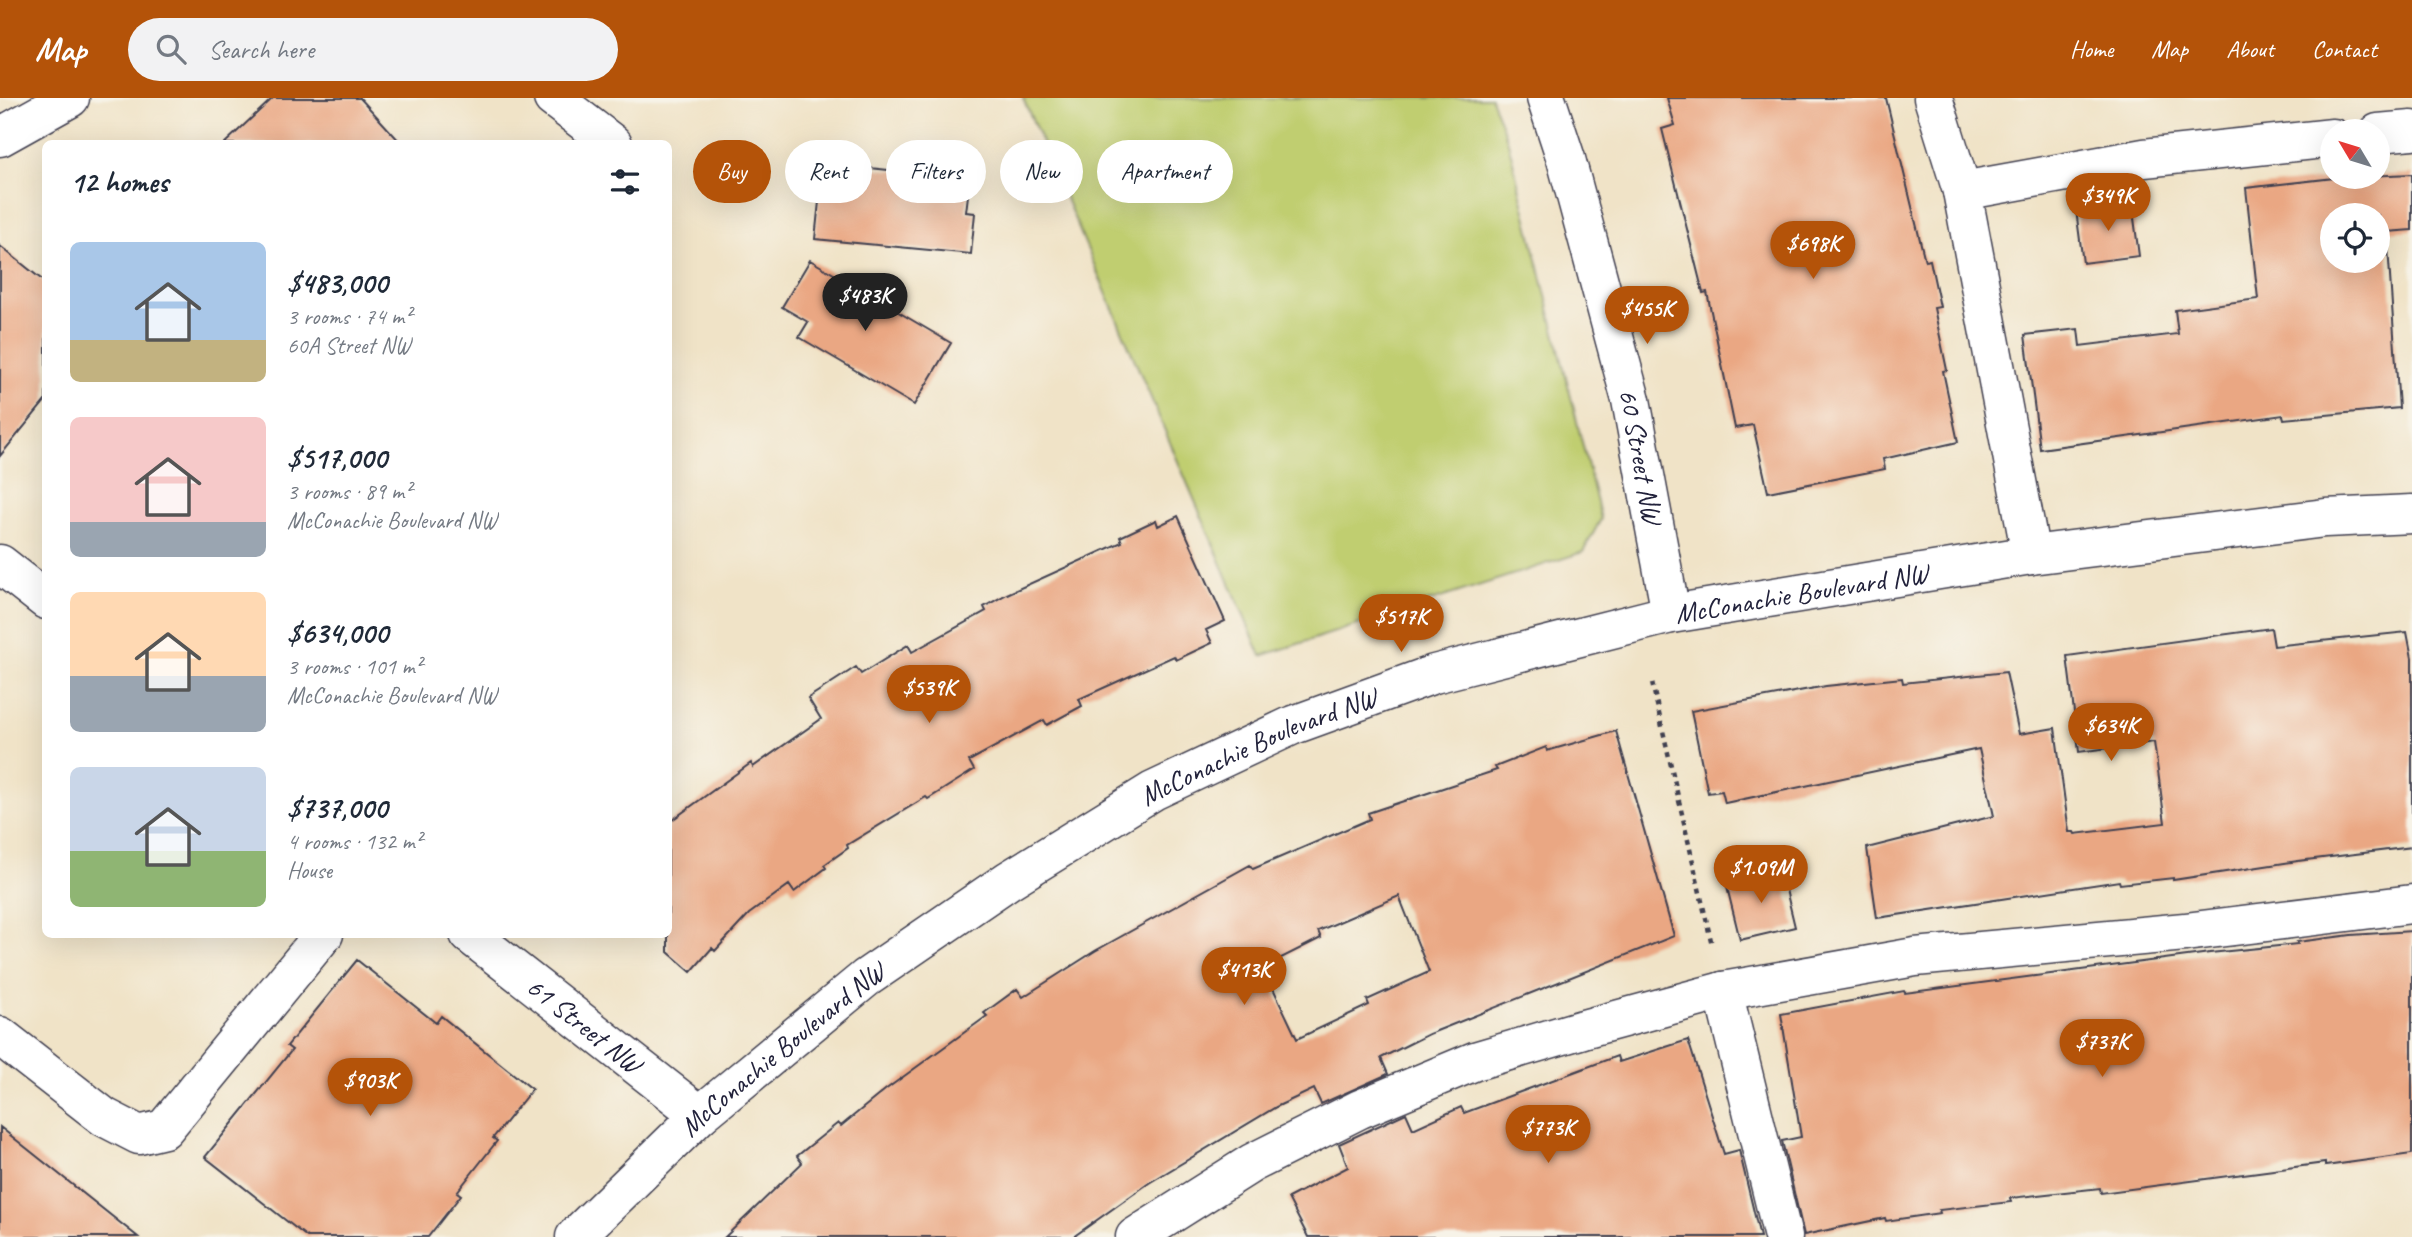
<!DOCTYPE html>
<html lang="en">
<head>
<meta charset="utf-8">
<style>
	:root { --surface:#fff; --page:#f2f2f3; --text:#1f2937; --muted:#747a83; --accent:#b45309 }
	body { margin:0; font-family:Caveat,sans-serif; background:var(--page); color:var(--text); height:100vh; display:flex; flex-direction:column; font-size:26px; white-space:nowrap }
	* { box-sizing:border-box; margin:0 }
	p { font-size:23px; color:var(--muted) }
	.icon { flex:none; width:38px; height:38px; fill:none; stroke:currentColor; stroke-width:2; stroke-linecap:round; stroke-linejoin:round }
	.map { position:relative; flex:1; overflow:hidden }
	.details { position:absolute; left:42px; top:42px; width:630px; height:798px; display:flex; flex-direction:column; background:var(--surface); border-radius:10px; box-shadow:0 7px 28px #0002 }
	.details>* { flex:none }
	.top-card { position:absolute; left:693px; top:42px; width:665px; height:63px; display:flex; gap:14px }
	.needle { width:46px; rotate:308deg }
	.tools { position:absolute; left:2320px; top:21px; display:grid; gap:14px }
	.tools a { display:grid; place-items:center; width:70px; height:70px; border-radius:50%; background:var(--surface); box-shadow:0 7px 28px #0002; font-size:35px }
	.price { position:absolute; translate:-50% -60px; padding:0 16px; border-radius:24px; background:var(--accent); color:#fff; font-size:23px; line-height:46px; filter:drop-shadow(0 2px 4px #0008) }
	.price::after { content:''; position:absolute; left:50%; top:42px; width:21px; height:16px; margin-left:-10px; background:inherit; clip-path:polygon(0 0,100% 0,50% 100%) }
	.price.selected { background:#222; color:#fff }
	ul { padding:0; list-style:none }
	li { display:flex; align-items:center; gap:21px; height:175px; padding:0 28px }
	li span { display:grid; place-items:center; flex:none; width:196px; height:140px; border-radius:10px; color:#555 }
	li>.icon { margin-inline-start:auto }
	span .icon { width:84px; height:84px; fill:#fffc; stroke-width:1 }
	li b { font-size:30px }
	h2 { display:flex; justify-content:space-between; align-items:center; height:84px; padding:0 28px; font-size:30px }
	.pill { padding:0 24px; border-radius:32px; background:var(--surface); box-shadow:0 7px 28px #0002; font-size:24px; line-height:63px }
	.pill.selected { background:var(--accent); color:#fff }
	header { display:flex; align-items:center; gap:42px; box-sizing:border-box; height:98px; padding:0 35px; background:var(--accent); color:#fff }
	header strong { font-size:33px }
	nav { display:flex; gap:38px; margin-inline-start:auto; font-size:24px }
	.search { width:490px; height:63px; background:var(--page); display:flex; align-items:center; gap:18px; box-sizing:border-box; padding:0 24px; border-radius:38px; color:var(--muted); font-size:26px }
	.map>svg:first-child { display:block }
</style>
</head>
<body>
<header>
<strong>Map</strong>
<div class="search"><svg class="icon" aria-label="search" viewBox="0 0 24 24"><circle cx="10" cy="10" r="6"/><path d="M15 15l6 6"/></svg>Search here</div>
<nav><a>Home</a><a>Map</a><a>About</a><a>Contact</a></nav>
</header>
<div class="map">
<svg width="2412" height="1139" viewBox="0 0 2412 1139">
	<rect width="100%" height="100%" fill="#f7f3e8"/>
	<filter id="ink" filterUnits="userSpaceOnUse"><feTurbulence type="fractalNoise" baseFrequency=".0143" numOctaves="2"/><feDisplacementMap in="SourceGraphic" scale="14" xChannelSelector="R" yChannelSelector="G"/><feConvolveMatrix kernelMatrix="1 2 1 2 8 2 1 2 1" color-interpolation-filters="sRGB"/></filter>
	<filter id="wash" filterUnits="userSpaceOnUse"><feTurbulence type="fractalNoise" baseFrequency=".00686" numOctaves="4" result="noise"/><feDisplacementMap in="SourceGraphic" scale="28" xChannelSelector="R" yChannelSelector="G"/><feGaussianBlur stdDeviation="1.57" result="paint"/><feColorMatrix in="noise" values="0 0 0 0 0 0 0 0 0 0 0 0 0 0 0 0 0 1.4 0 .05"/><feComposite in="paint" operator="in"/></filter>
	<g filter="url(#wash)">
		<rect width="100%" height="100%" fill="#f0e3c7"/>
		<path fill="#c0ce70" stroke="#717856" stroke-width="2" d="M 1023,0 L 1491,0 L 1508,44 L 1601,421 L 1583,454 L 1261,558 Z"/>
		<g id="blocks">
			<path fill="#eaa783" fill-rule="evenodd" d="M 273,0 L 360,0 L 402,46 L 224,46 Z
				M 1667,0 L 1886,0 L 1925,163 L 1930,162 L 1940,209 L 1934,210 L 1947,272 L 1943,273 L 1958,344 L 1883,361 L 1885,371 L 1768,394 L 1753,327 L 1735,330 L 1707,194 L 1703,195 L 1662,31 L 1675,27 Z
				M 870,70 L 970,81 L 966,114 L 975,115 L 971,156 L 815,141 L 821,85 L 868,89 Z
				M 2412,76 L 2412,132 L 2387,134 L 2399,310 L 2284,321 L 2283,317 L 2040,351 L 2025,237 L 2078,231 L 2080,248 L 2178,236 L 2175,212 L 2258,201 L 2246,90 L 2343,79 ZM 2333,117 L 2378,117 L 2378,163 L 2333,163 Z
				M 2132,105 L 2139,158 L 2083,165 L 2076,112 Z
				M 0,148 L 46,185 L 46,302 L 0,358 Z
				M 810,162 L 951,245 L 914,307 L 799,239 L 808,224 L 782,209 Z
				M 1178,418 L 1225,523 L 1206,532 L 1212,545 L 1176,562 L 1174,558 L 1079,601 L 1082,608 L 1047,627 L 1044,622 L 969,663 L 974,672 L 928,701 L 926,699 L 847,747 L 848,750 L 824,767 L 826,770 L 794,794 L 789,787 L 749,816 L 715,853 L 712,850 L 691,874 L 668,854 L 668,725 L 751,665 L 753,669 L 821,621 L 808,600 L 856,569 L 861,576 L 908,547 L 912,554 L 986,513 L 984,509 L 1007,496 L 1122,444 L 1120,439 L 1156,422 L 1158,428 Z
				M 2271,530 L 2274,548 L 2407,534 L 2412,560 L 2412,749 L 2298,763 L 2173,782 L 2173,780 L 2120,786 L 2119,783 L 1877,820 L 1867,750 L 1994,718 L 1979,651 L 1725,705 L 1722,693 L 1708,695 L 1691,613 L 1826,588 L 1902,580 L 1903,585 L 2006,574 L 2019,636 L 2055,630 L 2069,734 L 2074,734 L 2075,736 L 2165,725 L 2154,644 L 2079,654 L 2067,558 Z
				M 1616,633 L 1674,838 L 1429,936 L 1381,960 L 1388,976 L 1321,1006 L 1314,991 L 1276,1009 L 1149,1085 L 1073,1139 L 725,1139 L 802,1065 L 797,1058 L 838,1025 L 841,1028 L 885,992 L 987,918 L 984,915 L 1017,891 L 1023,899 L 1095,853 L 1250,767 L 1253,771 L 1370,721 L 1368,715 L 1497,672 L 1495,669 L 1546,649 L 1547,653 ZM 1399,798 L 1429,874 L 1367,902 L 1369,907 L 1297,941 L 1263,869 L 1321,840 L 1318,833 Z
				M 1781,771 L 1795,829 L 1740,842 L 1726,785 Z
				M 2412,833 L 2412,1056 L 2325,1068 L 2325,1065 L 2101,1095 L 2100,1090 L 2010,1100 L 2011,1104 L 1939,1112 L 1940,1115 L 1886,1123 L 1885,1120 L 1804,1137 L 1782,1043 L 1801,1039 L 1781,916 L 1904,893 L 1905,895 L 2210,855 L 2298,846 L 2297,844 L 2351,837 Z
				M 357,862 L 436,925 L 441,918 L 532,991 L 493,1040 L 497,1043 L 457,1094 L 461,1097 L 428,1139 L 307,1139 L 205,1059 L 292,952 L 287,948 Z
				M 1688,942 L 1724,1056 L 1739,1052 L 1760,1139 L 1308,1139 L 1288,1100 L 1348,1069 L 1339,1046 L 1406,1015 L 1413,1031 L 1461,1009 L 1464,1015 L 1617,958 L 1619,964 Z
				M 0,1029 L 138,1139 L 0,1139 Z"/>
		</g>
	</g>
	<g filter="url(#ink)">
		<use href="#blocks" fill-opacity="0" stroke="#413f50" stroke-width="2"/>
		<g fill="none" stroke-linecap="round" stroke-linejoin="round">
			<defs>
				<g id="minor">
					<path d="M 553,0 L 613,46"/>
					<path id="s1" d="M 1546,0 L 1566,61 L 1631,302 L 1671,516"/>
					<path d="M 1933,0 L 1962,93"/>
					<path d="M 2378,35 L 2412,32"/>
					<path d="M 0,39 L 70,0"/>
					<path d="M 2031,457 L 1962,93 L 2144,60 L 2333,40"/>
					<path d="M 0,466 L 46,502"/>
					<path id="s2" d="M 469,836 L 700,1017"/>
					<path d="M 1723,893 L 1783,1139"/>
					<path d="M 0,938 L 104,1019 L 139,1037 L 164,1031 L 324,836"/>
					<path id="s3" d="M 575,1139 L 700,1017 L 866,880 L 1009,782 L 1153,693 L 1291,628 L 1434,576 L 1671,516 L 2031,457 L 2325,420 L 2412,416"/>
					<path d="M 1135,1139 L 1252,1065 L 1360,1011 L 1475,963 L 1583,931 L 1723,893 L 1915,859 L 2185,834 L 2412,806"/>
				</g>
			</defs>
			<use href="#minor" stroke="#413f50" stroke-width="41"/>
			<path stroke="#413f50" stroke-width="4.5" stroke-dasharray="5 5" stroke-linecap="butt" d="M 1652,585 L 1712,847"/>
			<use href="#minor" stroke="#fff" stroke-width="38"/>
		</g>
	</g>
	<g text-anchor="middle" dominant-baseline="central" stroke-width="5" stroke-linejoin="round" paint-order="stroke">
		<g font-size="28" fill="#22223b" stroke="#f7f3e8">
			<text stroke="none"><textPath href="#s1" startOffset="371">60 Street NW</textPath></text>
			<text stroke="none"><textPath href="#s3" startOffset="1414">McConachie Boulevard NW</textPath></text>
			<text stroke="none"><textPath href="#s3" startOffset="847">McConachie Boulevard NW</textPath></text>
			<text stroke="none"><textPath href="#s2" startOffset="147">61 Street NW</textPath></text>
			<text stroke="none"><textPath href="#s3" startOffset="280">McConachie Boulevard NW</textPath></text>
		</g>
	</g>
</svg>
<div class="tools">
<a><svg class="needle" viewBox="-14 -14 28 28"><path d="M0-13l5 13h-10z" fill="#e53935"/><path d="M0 13l5-13h-10z" fill="#747a83"/></svg></a>
<a><svg class="icon" aria-label="locate" viewBox="0 0 24 24"><circle cx="12" cy="12" r="6"/><path d="M12 2v4M12 18v4M2 12h4M18 12h4"/></svg></a>
</div>
<b class="price" style="left:2108px;top:135px">$349K</b>
<b class="price" style="left:1813px;top:183px">$698K</b>
<b class="price selected" style="left:865px;top:235px">$483K</b>
<b class="price" style="left:1647px;top:248px">$455K</b>
<b class="price" style="left:1401px;top:556px">$517K</b>
<b class="price" style="left:929px;top:627px">$539K</b>
<b class="price" style="left:2111px;top:665px">$634K</b>
<b class="price" style="left:1761px;top:807px">$1.09M</b>
<b class="price" style="left:1244px;top:909px">$413K</b>
<b class="price" style="left:2102px;top:981px">$737K</b>
<b class="price" style="left:370px;top:1020px">$903K</b>
<b class="price" style="left:1548px;top:1067px">$773K</b>
<div class="top-card">
<a class="pill selected">Buy</a>
<a class="pill">Rent</a>
<a class="pill">Filters</a>
<a class="pill">New</a>
<a class="pill">Apartment</a>
</div>
<section class="details">
<h2>12 homes<svg class="icon" aria-label="filters" viewBox="0 0 24 24"><path d="M4 7h16M4 17h16"/><circle cx="9" cy="7" r="2"/><circle cx="15" cy="17" r="2"/></svg></h2>
<ul>
<li><span style="background:linear-gradient(#a9c7e8 70%,#c2b280 0)"><svg class="icon" aria-label="home" viewBox="0 0 24 24"><path d="M3 11l9-7 9 7M6 9v11h12V9"/></svg></span><div><b>$483,000</b><p>3 rooms · 74 m²</p><p>60A Street NW</p></div></li>
<li><span style="background:linear-gradient(#f6c9c9 75%,#9aa5b1 0)"><svg class="icon" aria-label="home" viewBox="0 0 24 24"><path d="M3 11l9-7 9 7M6 9v11h12V9"/></svg></span><div><b>$517,000</b><p>3 rooms · 89 m²</p><p>McConachie Boulevard NW</p></div></li>
<li><span style="background:linear-gradient(#ffd9b3 60%,#9aa5b1 0)"><svg class="icon" aria-label="home" viewBox="0 0 24 24"><path d="M3 11l9-7 9 7M6 9v11h12V9"/></svg></span><div><b>$634,000</b><p>3 rooms · 101 m²</p><p>McConachie Boulevard NW</p></div></li>
<li><span style="background:linear-gradient(#c9d6e8 60%,#8fb573 0)"><svg class="icon" aria-label="home" viewBox="0 0 24 24"><path d="M3 11l9-7 9 7M6 9v11h12V9"/></svg></span><div><b>$737,000</b><p>4 rooms · 132 m²</p><p>House</p></div></li>
</ul>
</section>
</div>
</body>
</html>
